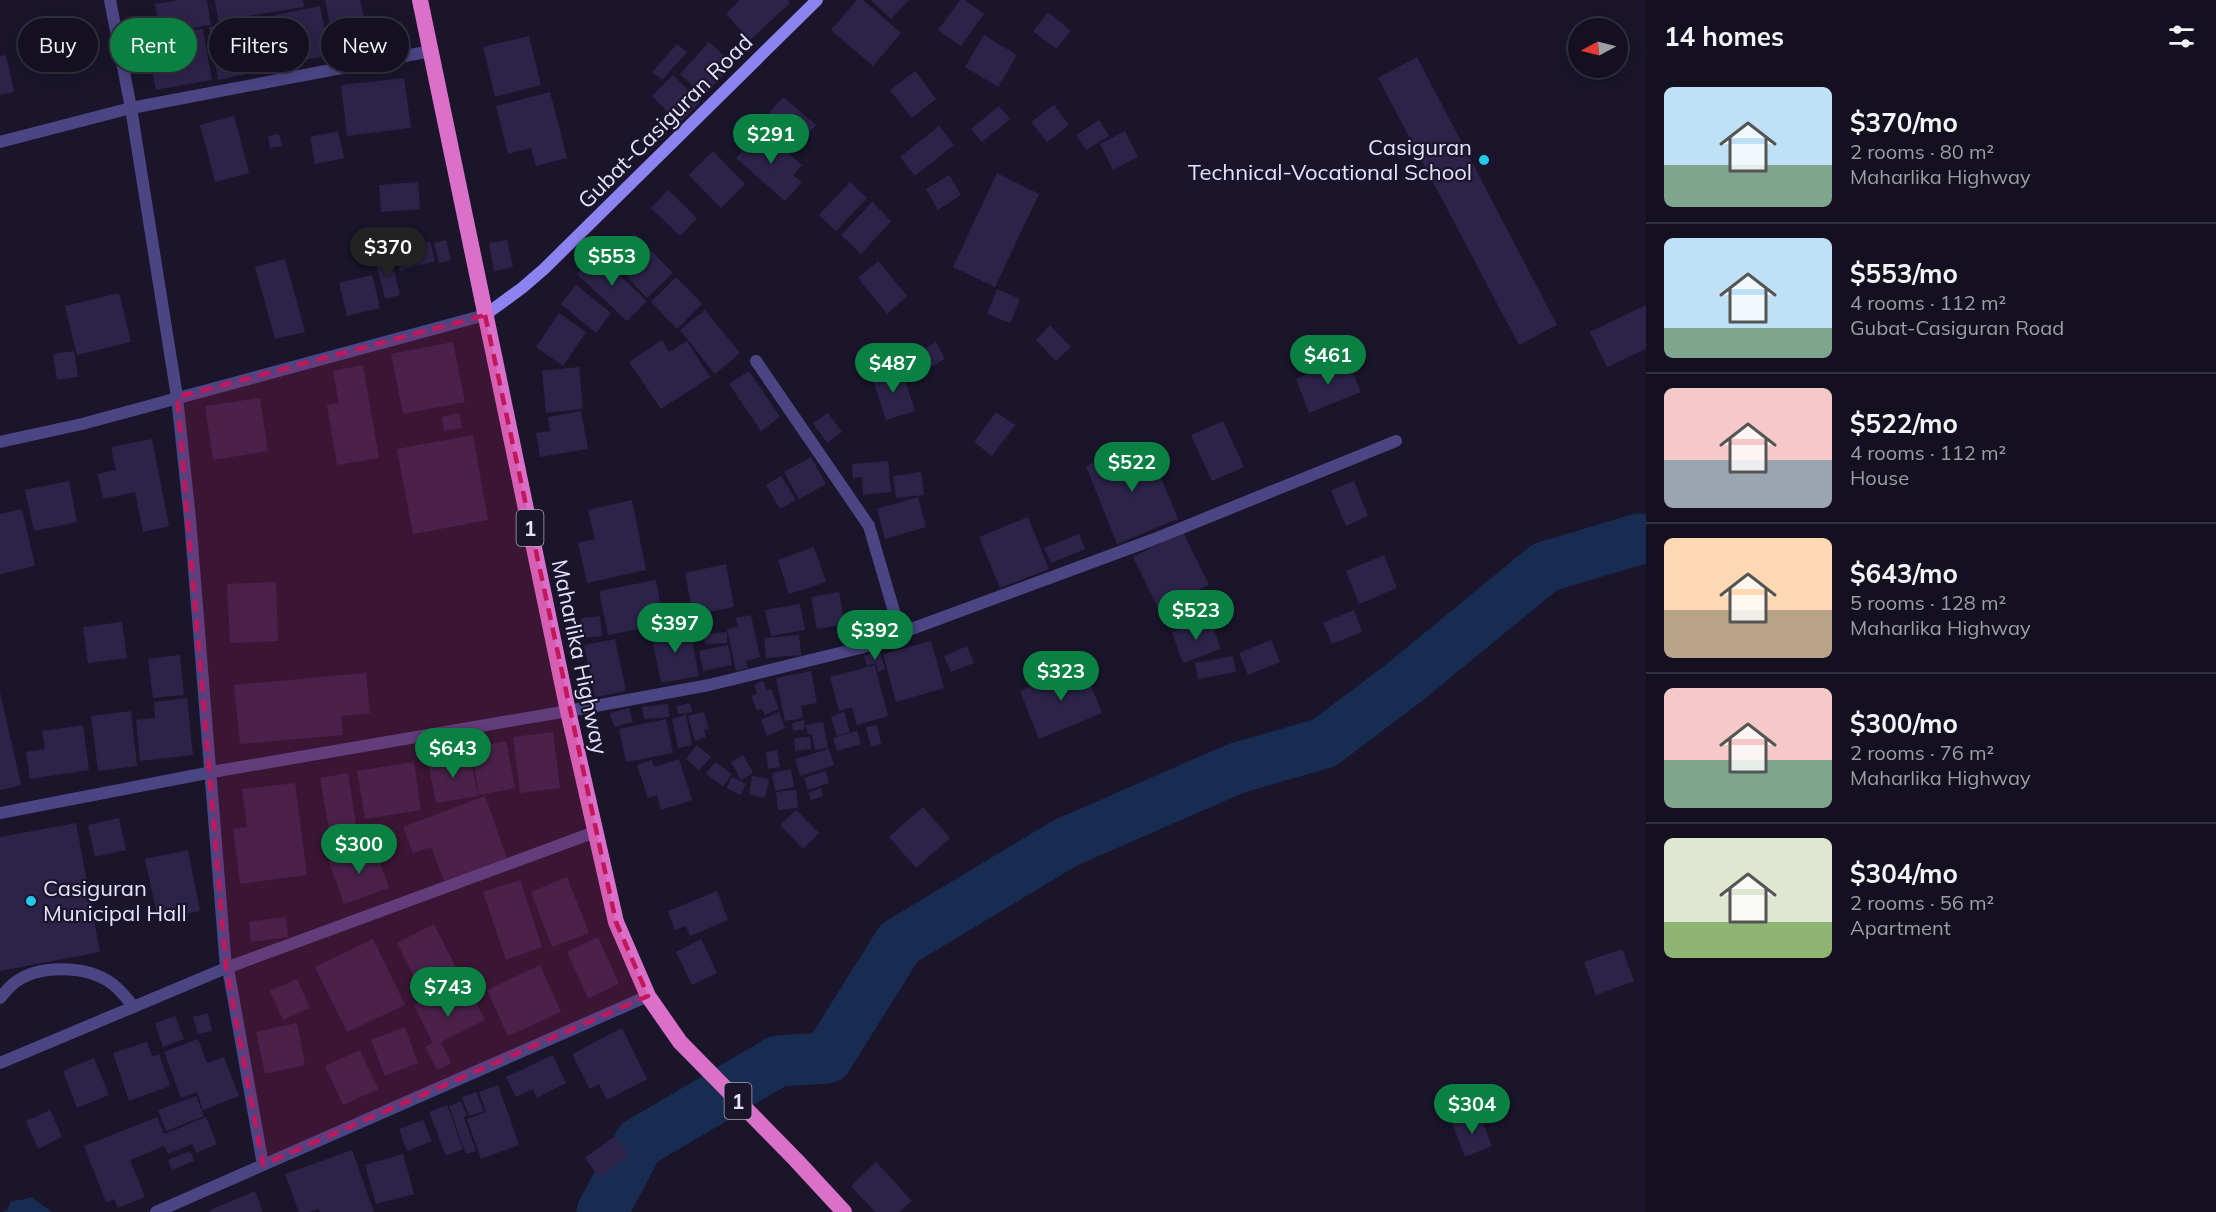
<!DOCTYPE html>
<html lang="en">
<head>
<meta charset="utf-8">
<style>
	:root { --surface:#141020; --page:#211e2d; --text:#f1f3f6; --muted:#9d9da5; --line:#33303e; --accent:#0b8043 }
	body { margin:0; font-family:Mulish,sans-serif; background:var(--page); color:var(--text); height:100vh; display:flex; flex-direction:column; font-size:22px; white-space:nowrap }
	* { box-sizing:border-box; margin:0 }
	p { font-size:20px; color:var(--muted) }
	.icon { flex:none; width:33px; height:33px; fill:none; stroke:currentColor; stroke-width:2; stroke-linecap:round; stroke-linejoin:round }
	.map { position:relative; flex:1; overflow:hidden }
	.side { display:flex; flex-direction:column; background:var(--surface); width:570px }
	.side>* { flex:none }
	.banner { position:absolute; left:18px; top:18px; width:570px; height:54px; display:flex; gap:12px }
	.needle { width:39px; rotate:263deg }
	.buttons { position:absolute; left:1568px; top:18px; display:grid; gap:12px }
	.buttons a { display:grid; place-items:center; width:60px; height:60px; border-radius:50%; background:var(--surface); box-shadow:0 3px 15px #0003,0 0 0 2px var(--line); font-size:30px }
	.price { position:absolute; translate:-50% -51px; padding:0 14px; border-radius:21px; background:var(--accent); color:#fff; font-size:20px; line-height:39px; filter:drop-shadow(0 2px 3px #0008) }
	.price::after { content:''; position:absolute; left:50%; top:36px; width:18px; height:14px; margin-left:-9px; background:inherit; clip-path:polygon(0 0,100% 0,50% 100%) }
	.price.current { background:#222; color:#fff }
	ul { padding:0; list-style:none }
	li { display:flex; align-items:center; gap:18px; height:150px; padding:0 18px }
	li+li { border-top:2px solid var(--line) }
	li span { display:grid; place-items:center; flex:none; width:168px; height:120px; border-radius:9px; color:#555 }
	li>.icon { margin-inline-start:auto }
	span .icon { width:72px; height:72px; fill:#fffc; stroke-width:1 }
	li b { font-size:26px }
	h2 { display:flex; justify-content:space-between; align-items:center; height:72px; padding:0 18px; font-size:26px }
	.pill { padding:0 21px; border-radius:27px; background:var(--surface); box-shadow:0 3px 15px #0003,0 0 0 2px var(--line); font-size:21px; line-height:54px }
	.pill.current { background:var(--accent); color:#fff }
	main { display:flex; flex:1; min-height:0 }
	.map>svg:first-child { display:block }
</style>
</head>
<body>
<main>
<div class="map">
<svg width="1646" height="1212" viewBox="0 0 1646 1212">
	<rect width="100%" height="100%" fill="#1a152b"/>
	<path fill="#182b50" d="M 31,1197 L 52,1212 L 3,1212 L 8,1209 L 10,1202 C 17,1199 23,1201 31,1197 Z"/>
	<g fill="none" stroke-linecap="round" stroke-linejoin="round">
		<path stroke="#182b50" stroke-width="51" d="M 602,1212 L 639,1143 L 778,1061 L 827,1058 L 899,943 L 1065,843 L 1237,768 L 1324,743 L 1405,682 L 1545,567 L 1639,539 L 1646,539"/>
	</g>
	<path fill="#2d2349" d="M 179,0 L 207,0 L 211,25 L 160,33 L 155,4 Z
		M 215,0 L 303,0 L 304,7 L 218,21 Z
		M 325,0 L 360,0 L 371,49 L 336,56 Z
		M 740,0 L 788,0 L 790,3 L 750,40 L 726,14 Z
		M 857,0 L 863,0 L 901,33 L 873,66 L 831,30 Z
		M 871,0 L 909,0 L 891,19 Z
		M 960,0 L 965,0 L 984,14 L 961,46 L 938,30 Z
		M 320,6 L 330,55 L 285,64 L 275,15 Z
		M 1048,12 L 1071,31 L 1056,49 L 1033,31 Z
		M 271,16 L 280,66 L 250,72 L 241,22 Z
		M 237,22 L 247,74 L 218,80 L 209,27 Z
		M 203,29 L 212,80 L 156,90 L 146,38 Z
		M 984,35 L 1017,55 L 998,87 L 965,67 Z
		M 529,36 L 541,85 L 495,97 L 483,47 Z
		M 709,42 L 733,64 L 704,96 L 680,74 Z
		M 677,44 L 687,52 L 662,80 L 652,72 Z
		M 6,55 L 14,92 L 0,95 L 0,56 Z
		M 1417,57 L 1557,325 L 1519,345 L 1378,78 Z
		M 915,71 L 936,99 L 912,118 L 890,90 Z
		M 673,75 L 700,102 L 679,124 L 652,96 Z
		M 404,78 L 411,128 L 347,136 L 341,85 Z
		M 550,92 L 567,158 L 536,166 L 531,148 L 508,154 L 496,106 Z
		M 783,97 L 816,125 L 795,148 L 763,120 Z
		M 1054,105 L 1069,125 L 1047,142 L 1031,122 Z
		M 999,106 L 1010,119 L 982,142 L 971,129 Z
		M 234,116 L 249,173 L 215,182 L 200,125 Z
		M 1099,120 L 1109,136 L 1086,150 L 1076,135 Z
		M 939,126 L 954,145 L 915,176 L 900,157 Z
		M 761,129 L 802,165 L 793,175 L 802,182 L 785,201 L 736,158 Z
		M 338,131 L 344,158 L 315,164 L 310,137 Z
		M 1125,131 L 1138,157 L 1113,170 L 1100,144 Z
		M 279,134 L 282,146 L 270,148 L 268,136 Z
		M 713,151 L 745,184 L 721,208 L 689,175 Z
		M 997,173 L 1039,194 L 995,287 L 953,267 Z
		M 949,175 L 961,195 L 938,210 L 926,189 Z
		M 418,182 L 420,209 L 381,212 L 379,185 Z
		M 850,182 L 867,198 L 836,231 L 819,215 Z
		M 668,190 L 697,218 L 680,236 L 651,208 Z
		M 872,202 L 891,221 L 861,254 L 841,235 Z
		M 635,234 L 673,273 L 647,298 L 627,277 L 635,269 L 617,251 Z
		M 446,240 L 451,260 L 439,263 L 434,243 Z
		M 507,240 L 513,267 L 494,271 L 489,243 Z
		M 430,241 L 435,261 L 400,271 L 395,251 Z
		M 596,253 L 647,301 L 627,321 L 577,274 Z
		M 391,258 L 400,295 L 385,299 L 376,262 Z
		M 285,259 L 305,332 L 275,339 L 255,267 Z
		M 878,261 L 907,296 L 887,314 L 858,278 Z
		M 372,275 L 380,308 L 347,316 L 339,283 Z
		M 676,277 L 702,304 L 677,329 L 651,302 Z
		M 576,285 L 611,313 L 596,333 L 561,304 Z
		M 997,289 L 1020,299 L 1010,323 L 987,314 Z
		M 119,293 L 131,342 L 77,355 L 65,306 Z
		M 1646,305 L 1646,349 L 1607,367 L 1590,332 Z
		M 705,310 L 740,353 L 715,374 L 680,330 Z
		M 559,313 L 586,332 L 563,366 L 536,347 Z
		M 1050,325 L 1071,347 L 1056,361 L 1036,340 Z
		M 662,340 L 669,352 L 687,341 L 710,377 L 661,409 L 629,362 Z
		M 453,342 L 465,402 L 403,414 L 391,354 Z
		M 936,342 L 945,359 L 927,369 L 918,352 Z
		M 74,351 L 78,377 L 57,380 L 53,354 Z
		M 1347,359 L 1361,392 L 1309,413 L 1296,379 Z
		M 363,365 L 379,458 L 337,465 L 327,405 L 339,403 L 333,371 Z
		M 579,367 L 583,409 L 546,413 L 542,371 Z
		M 901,368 L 915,411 L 886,420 L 872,377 Z
		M 749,371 L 780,417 L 761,431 L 729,384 Z
		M 260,398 L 268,451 L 213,460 L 205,406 Z
		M 581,411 L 588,449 L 540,457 L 536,433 L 550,431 L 548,417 Z
		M 996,412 L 1015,425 L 992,456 L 974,442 Z
		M 459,413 L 462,428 L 444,431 L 442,417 Z
		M 828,413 L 842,432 L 827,443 L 813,423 Z
		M 1223,421 L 1244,467 L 1212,481 L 1191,435 Z
		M 473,435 L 488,520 L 413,534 L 397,449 Z
		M 152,439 L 169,526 L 143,532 L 135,492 L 103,499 L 98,474 L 116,470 L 111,447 Z
		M 1146,441 L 1178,519 L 1117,544 L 1086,466 Z
		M 811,457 L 826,484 L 799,499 L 784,472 Z
		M 888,461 L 891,492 L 863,495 L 862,477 L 853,478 L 852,464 Z
		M 921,472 L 924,495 L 896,498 L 893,476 Z
		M 781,476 L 796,500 L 780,509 L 766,485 Z
		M 69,481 L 77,522 L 34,531 L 25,490 Z
		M 1354,481 L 1368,516 L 1346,526 L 1331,490 Z
		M 918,497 L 926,527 L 885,539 L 877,509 Z
		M 632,500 L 646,570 L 587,583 L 578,543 L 595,539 L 588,510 Z
		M 22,509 L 35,566 L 0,574 L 0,514 Z
		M 1028,517 L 1049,569 L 1000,588 L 979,537 Z
		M 1183,532 L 1209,585 L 1159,610 L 1133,557 Z
		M 1079,534 L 1085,549 L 1051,563 L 1044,548 Z
		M 814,547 L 826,582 L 789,594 L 778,560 Z
		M 1384,555 L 1397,588 L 1359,604 L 1346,571 Z
		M 726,564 L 734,607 L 693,615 L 685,573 Z
		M 656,580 L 664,624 L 608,635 L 599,591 Z
		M 276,582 L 278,641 L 230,643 L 227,584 Z
		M 839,592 L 845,624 L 817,629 L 811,597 Z
		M 800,604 L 805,630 L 771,636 L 765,610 Z
		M 1354,610 L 1362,632 L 1332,644 L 1323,623 Z
		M 751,615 L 760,657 L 746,661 L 748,668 L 736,671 L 727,629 L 738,627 L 736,618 Z
		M 600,616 L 602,636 L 582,638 L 581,632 L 577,632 L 576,623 L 581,622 L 581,618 Z
		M 1210,619 L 1221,649 L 1183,663 L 1172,632 Z
		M 122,622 L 127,658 L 88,663 L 83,627 Z
		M 689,625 L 699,676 L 661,683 L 651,633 Z
		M 727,632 L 727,643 L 705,644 L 704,634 Z
		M 799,635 L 801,655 L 766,658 L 764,638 Z
		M 615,639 L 626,691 L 595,697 L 584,645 Z
		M 1271,640 L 1280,662 L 1248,675 L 1239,653 Z
		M 931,641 L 944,688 L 896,702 L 883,654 Z
		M 728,645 L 732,665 L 703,671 L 699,651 Z
		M 967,646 L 974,663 L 951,672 L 944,656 Z
		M 880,651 L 885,669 L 878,672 L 876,663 L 867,666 L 864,656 Z
		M 180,655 L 184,695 L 153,698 L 148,659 Z
		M 1233,656 L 1236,672 L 1198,679 L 1195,663 Z
		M 875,665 L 888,716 L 857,725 L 852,707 L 839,711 L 830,677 Z
		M 1083,666 L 1102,713 L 1039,739 L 1020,691 Z
		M 811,671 L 817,703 L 801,706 L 803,718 L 785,721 L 776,678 Z
		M 366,673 L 370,713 L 341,716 L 343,735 L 240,744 L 234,685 Z
		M 763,681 L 767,690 L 771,689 L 779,709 L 765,715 L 762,708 L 757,711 L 751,696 L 757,694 L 754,685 Z
		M 0,692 L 21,785 L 0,790 Z
		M 187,698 L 193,755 L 140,761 L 136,720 L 155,718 L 154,702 Z
		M 690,703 L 692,712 L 678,714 L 677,706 Z
		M 668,704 L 669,717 L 644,719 L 642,707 Z
		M 629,708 L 633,722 L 614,727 L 610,713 Z
		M 131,711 L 137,766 L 98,771 L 91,716 Z
		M 704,712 L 709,729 L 704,730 L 706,737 L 695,741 L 688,716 Z
		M 779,712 L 785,728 L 767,736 L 761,720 Z
		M 844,712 L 850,732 L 837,736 L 831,717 Z
		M 686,715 L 692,745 L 678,748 L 672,719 Z
		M 666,719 L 673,753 L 626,762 L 619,729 Z
		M 804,720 L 805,729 L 793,731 L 792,723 Z
		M 823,722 L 828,748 L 815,750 L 812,734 L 808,734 L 806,725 Z
		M 83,725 L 89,770 L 30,779 L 26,752 L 45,749 L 42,731 Z
		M 877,725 L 881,744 L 871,747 L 866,727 Z
		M 857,731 L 861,744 L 837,751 L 833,738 Z
		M 553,732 L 560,788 L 520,793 L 513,737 Z
		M 810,737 L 811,749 L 795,751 L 794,738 Z
		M 506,741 L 515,788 L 479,795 L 471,748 Z
		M 697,745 L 711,757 L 699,770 L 686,759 Z
		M 829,749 L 834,765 L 800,776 L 795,759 Z
		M 777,750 L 780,767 L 768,769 L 766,752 Z
		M 470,754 L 478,796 L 436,803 L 428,762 Z
		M 743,755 L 753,773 L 741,780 L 731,762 Z
		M 679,759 L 692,800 L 661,810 L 657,795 L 648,798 L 637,765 L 652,760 L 654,767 Z
		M 414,762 L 421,810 L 365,819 L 357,771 Z
		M 715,762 L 732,774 L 723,786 L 706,774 Z
		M 791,769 L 794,787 L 775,791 L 772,773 Z
		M 826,771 L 829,783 L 808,790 L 804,778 Z
		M 348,773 L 356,825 L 329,829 L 320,778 Z
		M 752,776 L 769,779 L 765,798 L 749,795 Z
		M 732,777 L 746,784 L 741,795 L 727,788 Z
		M 295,783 L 307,875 L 240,884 L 233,829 L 247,827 L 242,789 Z
		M 821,788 L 823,796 L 811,800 L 808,793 Z
		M 796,790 L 798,808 L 778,810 L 776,792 Z
		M 485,796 L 507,858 L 444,881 L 431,847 L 413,853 L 403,827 Z
		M 923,807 L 950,838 L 916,868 L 889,837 Z
		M 796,810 L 819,833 L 803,849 L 780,825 Z
		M 119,818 L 126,850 L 95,857 L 88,825 Z
		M 76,823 L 100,952 L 0,971 L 0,837 Z
		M 374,846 L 389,888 L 344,904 L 329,862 Z
		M 188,850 L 200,911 L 158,919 L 145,859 Z
		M 567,877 L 589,933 L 552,947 L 531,892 Z
		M 520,880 L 542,947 L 506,960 L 483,892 Z
		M 717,891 L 728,920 L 690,936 L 686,926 L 675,930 L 668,911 Z
		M 286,917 L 288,937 L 251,942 L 249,922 Z
		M 434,924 L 460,976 L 423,995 L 397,943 Z
		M 598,937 L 619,984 L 588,998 L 567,952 Z
		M 373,939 L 405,1005 L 347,1032 L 315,967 Z
		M 701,939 L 717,973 L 692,985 L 676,952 Z
		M 1622,949 L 1634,981 L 1596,995 L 1584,962 Z
		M 540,965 L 561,1012 L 508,1036 L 487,990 Z
		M 297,979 L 310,1008 L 283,1020 L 270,991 Z
		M 464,979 L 485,1020 L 441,1042 L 451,1063 L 437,1070 L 425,1047 L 433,1043 L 414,1005 Z
		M 208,1013 L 212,1031 L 198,1034 L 193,1017 Z
		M 175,1016 L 184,1039 L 163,1047 L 155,1023 Z
		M 297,1023 L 305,1065 L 265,1074 L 256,1032 Z
		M 405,1027 L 418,1063 L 385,1076 L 371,1040 Z
		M 622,1028 L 647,1079 L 607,1100 L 599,1084 L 590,1089 L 572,1054 Z
		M 198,1039 L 207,1063 L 224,1057 L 239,1096 L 203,1110 L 197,1092 L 181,1098 L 164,1052 Z
		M 147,1042 L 152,1056 L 159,1054 L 170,1086 L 129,1101 L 113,1053 Z
		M 360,1050 L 378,1089 L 343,1105 L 325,1066 Z
		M 553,1055 L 566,1083 L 537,1098 L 533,1089 L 516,1097 L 506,1077 Z
		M 94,1058 L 109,1095 L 77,1108 L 63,1071 Z
		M 498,1085 L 519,1145 L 481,1159 L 467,1119 L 486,1112 L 479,1092 Z
		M 476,1092 L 484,1111 L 469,1116 L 462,1097 Z
		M 196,1096 L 204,1116 L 166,1131 L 158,1110 Z
		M 461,1101 L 467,1116 L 464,1117 L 476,1151 L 466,1154 L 449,1106 Z
		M 447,1105 L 463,1149 L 446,1156 L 429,1112 Z
		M 50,1110 L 62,1137 L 38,1149 L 26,1121 Z
		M 1479,1113 L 1492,1146 L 1465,1157 L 1452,1123 Z
		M 157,1117 L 164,1134 L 206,1117 L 217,1144 L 196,1153 L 192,1144 L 168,1154 L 164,1146 L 130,1160 L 145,1197 L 118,1208 L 114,1199 L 106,1202 L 84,1146 Z
		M 423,1120 L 432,1141 L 407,1151 L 399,1129 Z
		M 615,1136 L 629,1155 L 600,1178 L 585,1158 Z
		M 352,1150 L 374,1212 L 320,1212 L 318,1209 L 309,1212 L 299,1212 L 285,1174 Z
		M 190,1151 L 194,1161 L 172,1170 L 168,1160 Z
		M 403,1154 L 414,1194 L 376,1204 L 365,1165 Z
		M 876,1162 L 912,1201 L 899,1212 L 875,1212 L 851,1186 Z
		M 255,1191 L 263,1212 L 211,1212 L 210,1210 Z"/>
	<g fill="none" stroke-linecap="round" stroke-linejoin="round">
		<path stroke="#4b4584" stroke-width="12" d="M 0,998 C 4,994 8,988 13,984 C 37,964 86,965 111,983 C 120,989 127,999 134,1007"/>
		<path stroke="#4b4584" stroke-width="12" d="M 110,0 L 131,108 L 177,397 L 190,519 L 226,968 L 228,968 L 263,1165
			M 0,142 L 131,108 L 431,51
			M 756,361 L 869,526 L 900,632
			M 0,442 L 82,424 L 485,315
			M 0,813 L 212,772 L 568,711 L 709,685 L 860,648 L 1152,540 L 1396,441
			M 0,1063 L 226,968 L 595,832
			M 156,1212 L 648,996"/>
		<path stroke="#8c83f1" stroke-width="12" d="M 485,315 L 522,288 L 544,269 L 817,0"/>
		<path stroke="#db70ca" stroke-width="16" d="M 420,0 L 568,711 L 616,922 L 648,996 L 680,1042 L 796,1160 L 844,1212"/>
	</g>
	<path fill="#c2185b" fill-opacity="0.2" stroke="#c2185b" stroke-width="4.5" stroke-dasharray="12 8" stroke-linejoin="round" d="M 485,315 L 616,922 L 648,996 L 263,1165 L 226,968 L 177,397 Z"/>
	<g fill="#23c9e6" stroke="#1a152b" stroke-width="2">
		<circle cx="1484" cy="160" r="6"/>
		<circle cx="31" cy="901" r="6"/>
	</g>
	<g text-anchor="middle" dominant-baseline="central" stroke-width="4.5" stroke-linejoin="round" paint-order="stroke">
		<g fill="#1a152b" stroke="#a9a4bd" stroke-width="1.5">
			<rect x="516.5" y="510" width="27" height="36" rx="4.5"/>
			<rect x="724.5" y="1083" width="27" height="36" rx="4.5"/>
		</g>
		<g font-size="21" font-weight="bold" fill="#e6e1fc">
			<text x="530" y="528">1</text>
			<text x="738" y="1101">1</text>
		</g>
		<g font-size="22" fill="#e6e1fc" stroke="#1a152b">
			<text transform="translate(665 121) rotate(-45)">Gubat-Casiguran Road</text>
			<text transform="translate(580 657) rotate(78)">Maharlika Highway</text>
		</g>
		<g font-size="22" fill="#e6e1fc" stroke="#1a152b" text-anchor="end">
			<text x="1472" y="147">Casiguran<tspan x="1472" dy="25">Technical-Vocational School</tspan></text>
			<text x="43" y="888" text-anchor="start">Casiguran<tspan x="43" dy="25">Municipal Hall</tspan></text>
		</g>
	</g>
</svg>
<div class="buttons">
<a><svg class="needle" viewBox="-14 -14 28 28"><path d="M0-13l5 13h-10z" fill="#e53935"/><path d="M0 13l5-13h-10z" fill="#9d9da5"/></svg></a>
</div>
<b class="price" style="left:771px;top:165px">$291</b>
<b class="price current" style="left:388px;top:278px">$370</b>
<b class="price" style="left:612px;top:287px">$553</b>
<b class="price" style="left:1328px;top:386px">$461</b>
<b class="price" style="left:893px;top:394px">$487</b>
<b class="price" style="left:1132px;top:493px">$522</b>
<b class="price" style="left:1196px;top:641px">$523</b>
<b class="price" style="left:675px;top:654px">$397</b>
<b class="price" style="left:875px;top:661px">$392</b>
<b class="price" style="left:1061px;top:702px">$323</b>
<b class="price" style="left:453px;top:779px">$643</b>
<b class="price" style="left:359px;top:875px">$300</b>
<b class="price" style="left:448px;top:1018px">$743</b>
<b class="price" style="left:1472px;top:1135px">$304</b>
<div class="banner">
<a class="pill">Buy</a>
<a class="pill current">Rent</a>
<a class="pill">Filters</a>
<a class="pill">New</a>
</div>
</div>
<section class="side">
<h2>14 homes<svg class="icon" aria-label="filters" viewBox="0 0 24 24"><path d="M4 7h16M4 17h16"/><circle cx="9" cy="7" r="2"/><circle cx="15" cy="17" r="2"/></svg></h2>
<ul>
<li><span style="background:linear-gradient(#bfe0f5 65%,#7fa58c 0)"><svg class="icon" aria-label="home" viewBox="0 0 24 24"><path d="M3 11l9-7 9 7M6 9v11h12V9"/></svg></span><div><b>$370/mo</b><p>2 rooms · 80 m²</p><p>Maharlika Highway</p></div></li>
<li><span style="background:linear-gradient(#bfe0f5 75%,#7fa58c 0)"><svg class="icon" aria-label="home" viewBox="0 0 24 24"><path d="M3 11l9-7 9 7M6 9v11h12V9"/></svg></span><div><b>$553/mo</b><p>4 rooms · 112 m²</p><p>Gubat-Casiguran Road</p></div></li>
<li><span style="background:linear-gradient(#f6c9c9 60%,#9aa5b1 0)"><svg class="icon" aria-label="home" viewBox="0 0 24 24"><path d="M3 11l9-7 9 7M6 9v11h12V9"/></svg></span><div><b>$522/mo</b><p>4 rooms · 112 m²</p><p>House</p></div></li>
<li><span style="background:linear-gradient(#ffd9b3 60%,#b9a48a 0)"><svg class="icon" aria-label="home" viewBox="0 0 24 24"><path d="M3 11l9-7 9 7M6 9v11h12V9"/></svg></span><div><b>$643/mo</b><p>5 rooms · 128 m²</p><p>Maharlika Highway</p></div></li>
<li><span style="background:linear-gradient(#f6c9c9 60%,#7fa58c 0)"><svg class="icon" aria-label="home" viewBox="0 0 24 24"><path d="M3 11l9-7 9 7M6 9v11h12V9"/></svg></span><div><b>$300/mo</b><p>2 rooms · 76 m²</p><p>Maharlika Highway</p></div></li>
<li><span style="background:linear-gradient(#dfe7d0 70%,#8fb573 0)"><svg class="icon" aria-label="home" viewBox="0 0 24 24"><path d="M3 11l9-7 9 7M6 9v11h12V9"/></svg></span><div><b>$304/mo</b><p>2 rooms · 56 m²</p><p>Apartment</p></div></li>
</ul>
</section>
</main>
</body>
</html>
